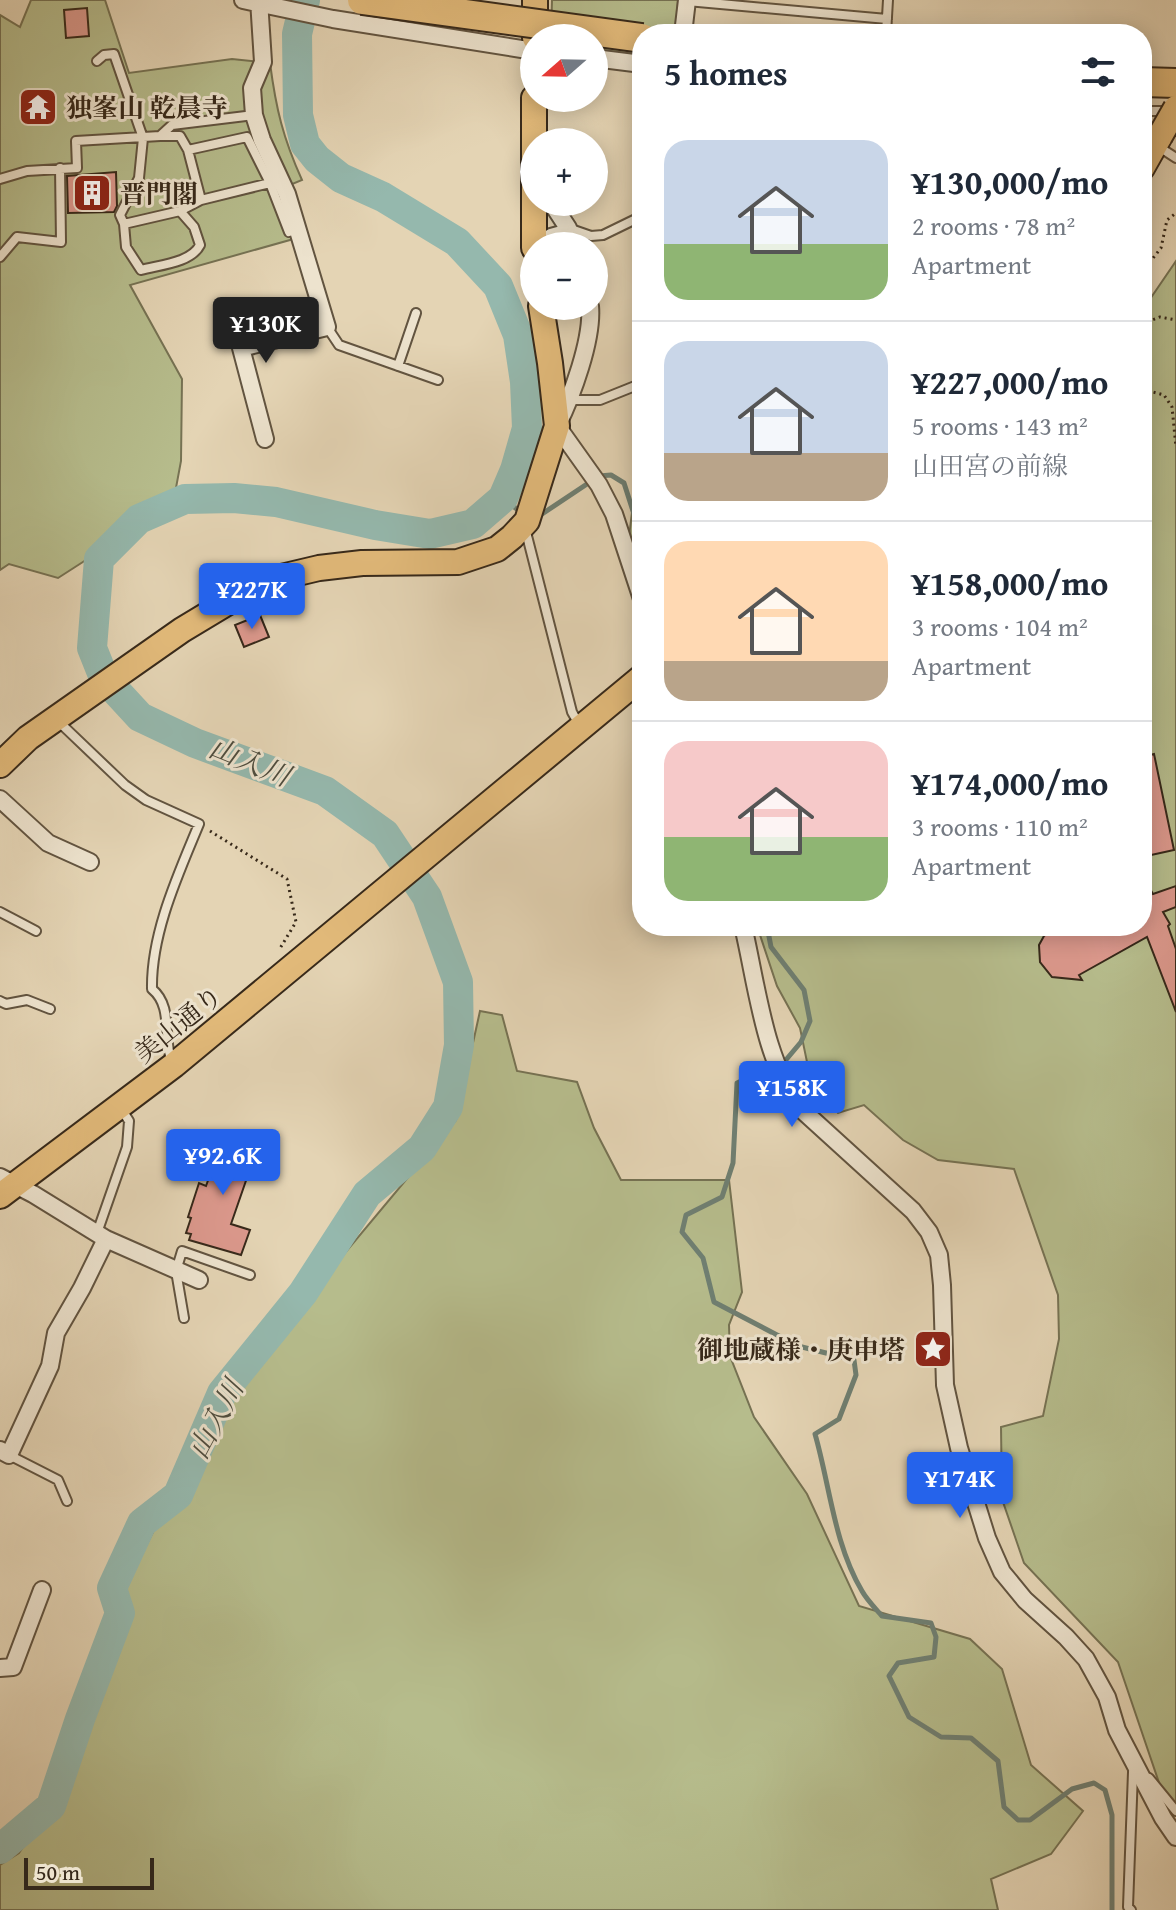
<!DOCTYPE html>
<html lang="en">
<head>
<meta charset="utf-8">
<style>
	:root { --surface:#fff; --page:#f2f2f3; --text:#1f2937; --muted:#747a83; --line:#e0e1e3; --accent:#2563eb }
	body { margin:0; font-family:"Gentium Book Plus","Noto Serif JP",serif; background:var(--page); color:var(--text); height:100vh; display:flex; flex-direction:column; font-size:30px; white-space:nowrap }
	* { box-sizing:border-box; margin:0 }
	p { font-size:26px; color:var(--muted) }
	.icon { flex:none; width:44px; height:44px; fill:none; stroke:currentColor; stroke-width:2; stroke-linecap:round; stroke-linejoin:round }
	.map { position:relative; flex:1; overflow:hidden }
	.drawer { position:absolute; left:632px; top:24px; width:520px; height:912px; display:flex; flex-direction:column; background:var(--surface); border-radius:32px; box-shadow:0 4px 20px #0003 }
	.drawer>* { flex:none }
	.needle { width:52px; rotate:250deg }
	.fabs { position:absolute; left:520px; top:24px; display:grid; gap:16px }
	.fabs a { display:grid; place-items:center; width:88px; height:88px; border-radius:50%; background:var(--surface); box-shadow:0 4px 20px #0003; font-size:40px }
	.scale { position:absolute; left:24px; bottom:20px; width:130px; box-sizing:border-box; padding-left:8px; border:4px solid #37291a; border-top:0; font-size:22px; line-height:28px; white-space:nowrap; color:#37291a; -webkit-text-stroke:6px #ede3ce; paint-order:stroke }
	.price { position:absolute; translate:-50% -68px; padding:0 18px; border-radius:8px; background:var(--accent); color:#fff; font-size:26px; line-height:52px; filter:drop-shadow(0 2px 4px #0008) }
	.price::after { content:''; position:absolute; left:50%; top:48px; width:24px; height:18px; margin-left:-12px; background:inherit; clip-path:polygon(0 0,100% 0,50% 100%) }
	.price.selected { background:#222; color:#fff }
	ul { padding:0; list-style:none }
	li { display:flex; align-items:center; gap:24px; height:200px; padding:0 32px }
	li+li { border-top:2px solid var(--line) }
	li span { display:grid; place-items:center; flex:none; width:224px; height:160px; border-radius:24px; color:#555 }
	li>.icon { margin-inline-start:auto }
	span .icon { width:96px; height:96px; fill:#fffc; stroke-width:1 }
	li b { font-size:34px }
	h2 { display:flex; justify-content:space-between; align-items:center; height:96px; padding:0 32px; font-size:34px }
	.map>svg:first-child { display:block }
</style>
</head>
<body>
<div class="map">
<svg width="1176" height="1910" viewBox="0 0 1176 1910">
	<rect width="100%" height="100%" fill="#e4d4b4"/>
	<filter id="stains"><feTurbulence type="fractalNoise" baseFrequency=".0025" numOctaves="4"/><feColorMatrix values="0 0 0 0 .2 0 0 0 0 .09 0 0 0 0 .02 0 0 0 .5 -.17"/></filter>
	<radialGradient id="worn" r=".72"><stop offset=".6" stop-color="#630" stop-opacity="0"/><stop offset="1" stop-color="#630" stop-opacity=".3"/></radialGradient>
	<path fill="#b6bc8c" stroke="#767253" stroke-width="2" d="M 31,0 L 105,0 L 129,73 L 232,59 L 270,63 C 276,109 283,138 302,180 L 280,189 L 297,238 L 130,285 L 182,379 L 181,461 L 173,504 L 58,578 L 9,564 L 0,570 L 0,15 L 20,27 Z
		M 552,0 L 678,0 L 676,34 L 642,34 L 642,58 L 594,53 L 594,38 L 551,38 Z
		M 1176,261 L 1176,1814 L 1171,1818 L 1118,1662 L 1024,1563 L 1002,1499 L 1001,1427 L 1043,1416 L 1059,1339 L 1058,1295 L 1014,1169 L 938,1160 L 903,1140 L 864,1105 L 838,1113 L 813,1091 L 800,1028 L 777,986 L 757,926 L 1142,926 L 1142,305 L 1148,302 Z
		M 642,466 L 642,570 L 629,537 L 634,496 Z
		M 480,1011 L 502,1015 L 517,1071 L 577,1082 L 594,1128 L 621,1180 L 729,1180 L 742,1292 L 729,1325 L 730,1356 L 754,1417 L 807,1494 L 859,1606 L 970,1639 L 1002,1669 L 1031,1765 L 1083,1811 L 1051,1854 L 991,1879 L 998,1910 L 0,1910 L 0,1865 L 19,1853 L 63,1787 L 91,1711 L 125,1587 L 154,1530 L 208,1447 L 238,1381 L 456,1120 Z"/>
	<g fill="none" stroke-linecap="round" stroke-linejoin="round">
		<path stroke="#6f7f72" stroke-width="5" d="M 503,498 L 523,514
			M 536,518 L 599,476 L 611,475 L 624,483 L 642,539
			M 767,926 L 771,947 L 804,990 L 810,1021 L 801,1042 L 785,1061 L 737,1083 L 733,1163 L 722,1197 L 686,1215 L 682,1232 L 703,1258 L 714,1302 L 798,1346 L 854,1360 L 856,1375 L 839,1419 L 815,1434 C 830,1486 834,1544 862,1591 C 867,1600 875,1608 882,1616 L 931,1623 L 936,1637 L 934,1657 L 898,1663 L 889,1676 L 909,1717 L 941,1737 L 971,1738 L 998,1761 L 1004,1807 L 1018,1820 L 1030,1820 L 1072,1789 L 1094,1783 L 1105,1790 L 1112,1815 L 1112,1910"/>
		<path stroke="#95b8ad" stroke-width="30" d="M 0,1849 L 51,1806 L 80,1719 L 120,1613 L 112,1588 L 142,1523 L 178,1495 L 222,1393 L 303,1293 L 367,1194 L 422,1148 L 448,1107 L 459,1045 L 458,982 L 427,897 L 385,834 L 325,791 L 195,743 L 140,717 L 104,678 L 92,648 L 99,559 L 139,519 L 185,499 L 234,498 L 276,502 L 375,525 L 430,534 L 473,524 L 503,498 L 515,470 L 527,428 L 525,382 L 518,335 L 498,286 L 457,242 L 383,197 L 341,178 L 317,159 L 305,144 L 298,115 L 297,34 L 305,0"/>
	</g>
	<path fill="#db988c" stroke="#37291a" stroke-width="2" d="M 87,8 L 89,36 L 66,38 L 64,10 Z
		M 116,172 L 117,206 L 114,212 L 68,213 L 67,176 Z
		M 260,615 L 269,637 L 244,647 L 235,625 Z
		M 1154,754 L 1174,850 L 1142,857 L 1142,757 Z
		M 1142,875 L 1153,894 L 1176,886 L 1176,907 L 1163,912 L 1170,924 L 1168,926 L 1176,949 L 1176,1012 L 1147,937 L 1079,975 L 1082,980 L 1052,977 L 1040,962 L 1039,945 L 1044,936 L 1057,926 L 1142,926 Z
		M 226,1131 L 259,1143 L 231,1224 L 250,1230 L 241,1255 L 189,1240 L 191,1234 L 186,1233 L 191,1218 L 188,1217 L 199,1183 L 206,1186 Z"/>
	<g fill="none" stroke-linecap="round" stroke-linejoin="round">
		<defs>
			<path id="lane" d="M 687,1 L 887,19
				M 886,34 L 888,0
				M 97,61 L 104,55 L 114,54 L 143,138 L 139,178 L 120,215 L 124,224 L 126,247 L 141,270 C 159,265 191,263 200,245 L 194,227 L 180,211 L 201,200 L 270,183 L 247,137 L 188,150 L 201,200
				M 1142,111 L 1169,111
				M 161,136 L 180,136 L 188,150
				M 1156,145 L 1176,158
				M 0,179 L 27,171 L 77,168 L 76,141 L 160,136 L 172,125 L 254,115
				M 270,183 L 289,232
				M 124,224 L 180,211
				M 538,241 L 550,233 L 568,228 L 591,236 L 603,235 L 642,216
				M 0,257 L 17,237 L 61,242 L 60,168
				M 327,327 L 339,345 L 438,380
				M 398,366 L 416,313
				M 570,400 L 600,400 L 635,386 L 642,387
				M 525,528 L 572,712 L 580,726
				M 59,722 L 125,785 L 146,800 L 199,824 C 178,875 151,933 152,989 C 174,1007 162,1039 172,1062
				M 0,912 L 36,931
				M 0,1001 L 6,1004 L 27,1000 L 50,1009
				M 97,1233 L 127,1147 L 129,1121 L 120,1107
				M 184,1318 L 176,1271 L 182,1251 L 250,1275
				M 9,1455 L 58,1480 L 67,1501
				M 1149,1778 L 1176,1811
				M 1131,1910 L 1128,1907 L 1133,1772"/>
			<path id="street" d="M 243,0 L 333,19 L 534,51
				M 259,0 L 263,62 L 252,88 L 254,115 L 262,140 L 287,194 L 327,327 L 241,348 L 265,439
				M 683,34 L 687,0
				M 594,58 L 642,64
				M 551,202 L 568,228 L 575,246
				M 590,306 C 593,339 572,396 557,426 L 599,485 L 614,514 L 642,599
				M 0,799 L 48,843 L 90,862
				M 743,926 C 757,985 764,1062 802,1110 L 913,1211 L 929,1232 L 939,1255 L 942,1285 L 945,1385 L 959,1448 L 987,1538 L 1002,1572 L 1025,1600 L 1066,1637 L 1086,1659 L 1107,1697 L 1117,1730 L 1163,1818 L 1176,1837
				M 0,1177 L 33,1194 L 106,1239 L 199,1280
				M 0,1450 L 9,1455 L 50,1366 L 56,1333 L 82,1288 L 106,1239
				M 0,1668 L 13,1667 L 42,1590"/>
			<path id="primary" d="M 535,0 L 535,38
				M 1142,168 L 1160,136
				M 534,248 L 534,98
				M 0,765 L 28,738 L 182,630 L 250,589 L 281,577 L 319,568 L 362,563 L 458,562 L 497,549 L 512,537 L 527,521 L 557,426 L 550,363 L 541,306
				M 0,1196 L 174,1065 L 642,677"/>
			<path id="highway" d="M 1142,82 L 1176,83"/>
		</defs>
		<use href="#lane" stroke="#625440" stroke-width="12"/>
		<use href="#street" stroke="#625440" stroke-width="20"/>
		<use href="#primary" stroke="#37291a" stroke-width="28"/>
		<use href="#highway" stroke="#37291a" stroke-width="32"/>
		<path stroke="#37291a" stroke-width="3" stroke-dasharray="2 4" stroke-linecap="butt" d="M 1142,272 L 1161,248 L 1167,220 L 1176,213
			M 1142,324 L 1160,317 L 1176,320
			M 1142,389 L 1164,395 L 1172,407 L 1176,447
			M 210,831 L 287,879 L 296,922 L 279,950"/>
		<use href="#lane" stroke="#ede3ce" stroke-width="8"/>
		<use href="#street" stroke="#ede3ce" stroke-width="16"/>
		<use href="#primary" stroke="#e2ba7a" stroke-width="24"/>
		<use href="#highway" stroke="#e2ba7a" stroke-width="28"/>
		<defs>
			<path id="primary-bridge" d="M 1160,136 L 1176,108"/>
			<path id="highway-bridge" d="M 362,0 L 642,38"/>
		</defs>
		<use href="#primary-bridge" stroke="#37291a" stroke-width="28" stroke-linecap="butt"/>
		<use href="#highway-bridge" stroke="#37291a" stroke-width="32" stroke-linecap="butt"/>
		<use href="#primary-bridge" stroke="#e2ba7a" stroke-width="24"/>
		<use href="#highway-bridge" stroke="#e2ba7a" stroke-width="28"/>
	</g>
	<defs>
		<symbol id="temple-square" viewBox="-11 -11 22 22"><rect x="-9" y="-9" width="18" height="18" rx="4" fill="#8f2418" stroke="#ede3ce"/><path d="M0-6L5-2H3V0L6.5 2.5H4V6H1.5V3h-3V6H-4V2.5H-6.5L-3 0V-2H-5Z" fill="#fff"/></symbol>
		<symbol id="building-square" viewBox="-11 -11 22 22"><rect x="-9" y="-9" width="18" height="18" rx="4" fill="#8f2418" stroke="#ede3ce"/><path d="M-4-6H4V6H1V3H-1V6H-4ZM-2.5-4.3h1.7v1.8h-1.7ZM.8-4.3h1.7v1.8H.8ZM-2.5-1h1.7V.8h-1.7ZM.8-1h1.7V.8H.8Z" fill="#fff"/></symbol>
		<symbol id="sight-square" viewBox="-11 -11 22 22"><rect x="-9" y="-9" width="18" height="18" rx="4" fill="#8f2418" stroke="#ede3ce"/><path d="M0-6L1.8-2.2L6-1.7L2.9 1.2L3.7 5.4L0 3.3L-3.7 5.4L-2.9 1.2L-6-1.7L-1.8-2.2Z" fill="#fff"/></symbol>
	</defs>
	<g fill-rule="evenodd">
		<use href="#temple-square" x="16" y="85" width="44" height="44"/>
		<use href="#building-square" x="70" y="171" width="44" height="44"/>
		<use href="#sight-square" x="911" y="1327" width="44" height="44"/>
	</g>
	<g text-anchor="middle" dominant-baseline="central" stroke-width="6" stroke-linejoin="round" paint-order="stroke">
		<g font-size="26" font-weight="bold" fill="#37291a" stroke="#ede3ce" text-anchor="start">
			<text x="66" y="107">独峯山 乾晨寺</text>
			<text x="120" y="193">晋門閣</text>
			<text x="905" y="1349" text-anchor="end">御地蔵様・庚申塔</text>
		</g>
		<g font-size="26" fill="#37291a" stroke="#ede3ce">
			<text transform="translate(178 1024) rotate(-39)">美山通り</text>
		</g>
		<g font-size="28" font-style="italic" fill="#4e4d3f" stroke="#ede3ce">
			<text transform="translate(250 761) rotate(22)">山入川</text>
			<text transform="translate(215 1419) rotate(-62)">山入川</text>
		</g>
	</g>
	<rect width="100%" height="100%" filter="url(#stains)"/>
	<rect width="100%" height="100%" fill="url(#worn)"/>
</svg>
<div class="fabs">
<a><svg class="needle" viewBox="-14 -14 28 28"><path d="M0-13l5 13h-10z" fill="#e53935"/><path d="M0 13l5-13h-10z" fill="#747a83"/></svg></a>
<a>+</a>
<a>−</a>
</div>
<div class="scale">50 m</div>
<b class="price selected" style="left:266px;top:365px">¥130K</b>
<b class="price" style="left:252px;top:631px">¥227K</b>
<b class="price" style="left:792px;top:1129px">¥158K</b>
<b class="price" style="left:223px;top:1197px">¥92.6K</b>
<b class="price" style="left:960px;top:1520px">¥174K</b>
<section class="drawer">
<h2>5 homes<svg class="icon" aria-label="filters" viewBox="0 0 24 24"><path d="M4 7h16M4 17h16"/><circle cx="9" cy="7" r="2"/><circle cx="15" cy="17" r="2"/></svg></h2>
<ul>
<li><span style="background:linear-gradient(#c9d6e8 65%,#8fb573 0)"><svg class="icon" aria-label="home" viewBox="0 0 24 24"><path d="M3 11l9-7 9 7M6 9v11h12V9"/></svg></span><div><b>¥130,000/mo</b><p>2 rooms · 78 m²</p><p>Apartment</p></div></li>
<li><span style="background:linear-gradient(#c9d6e8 70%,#b9a48a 0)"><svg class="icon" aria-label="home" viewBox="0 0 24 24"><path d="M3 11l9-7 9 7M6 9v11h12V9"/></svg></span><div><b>¥227,000/mo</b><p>5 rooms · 143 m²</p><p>山田宮の前線</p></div></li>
<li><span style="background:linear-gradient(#ffd9b3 75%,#b9a48a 0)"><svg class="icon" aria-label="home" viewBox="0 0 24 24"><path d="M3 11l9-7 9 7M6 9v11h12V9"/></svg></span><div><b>¥158,000/mo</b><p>3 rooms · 104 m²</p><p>Apartment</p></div></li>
<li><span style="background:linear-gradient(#f6c9c9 60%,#8fb573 0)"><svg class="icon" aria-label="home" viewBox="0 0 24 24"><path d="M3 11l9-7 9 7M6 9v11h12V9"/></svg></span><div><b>¥174,000/mo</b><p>3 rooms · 110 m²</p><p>Apartment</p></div></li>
</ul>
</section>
</div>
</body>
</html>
